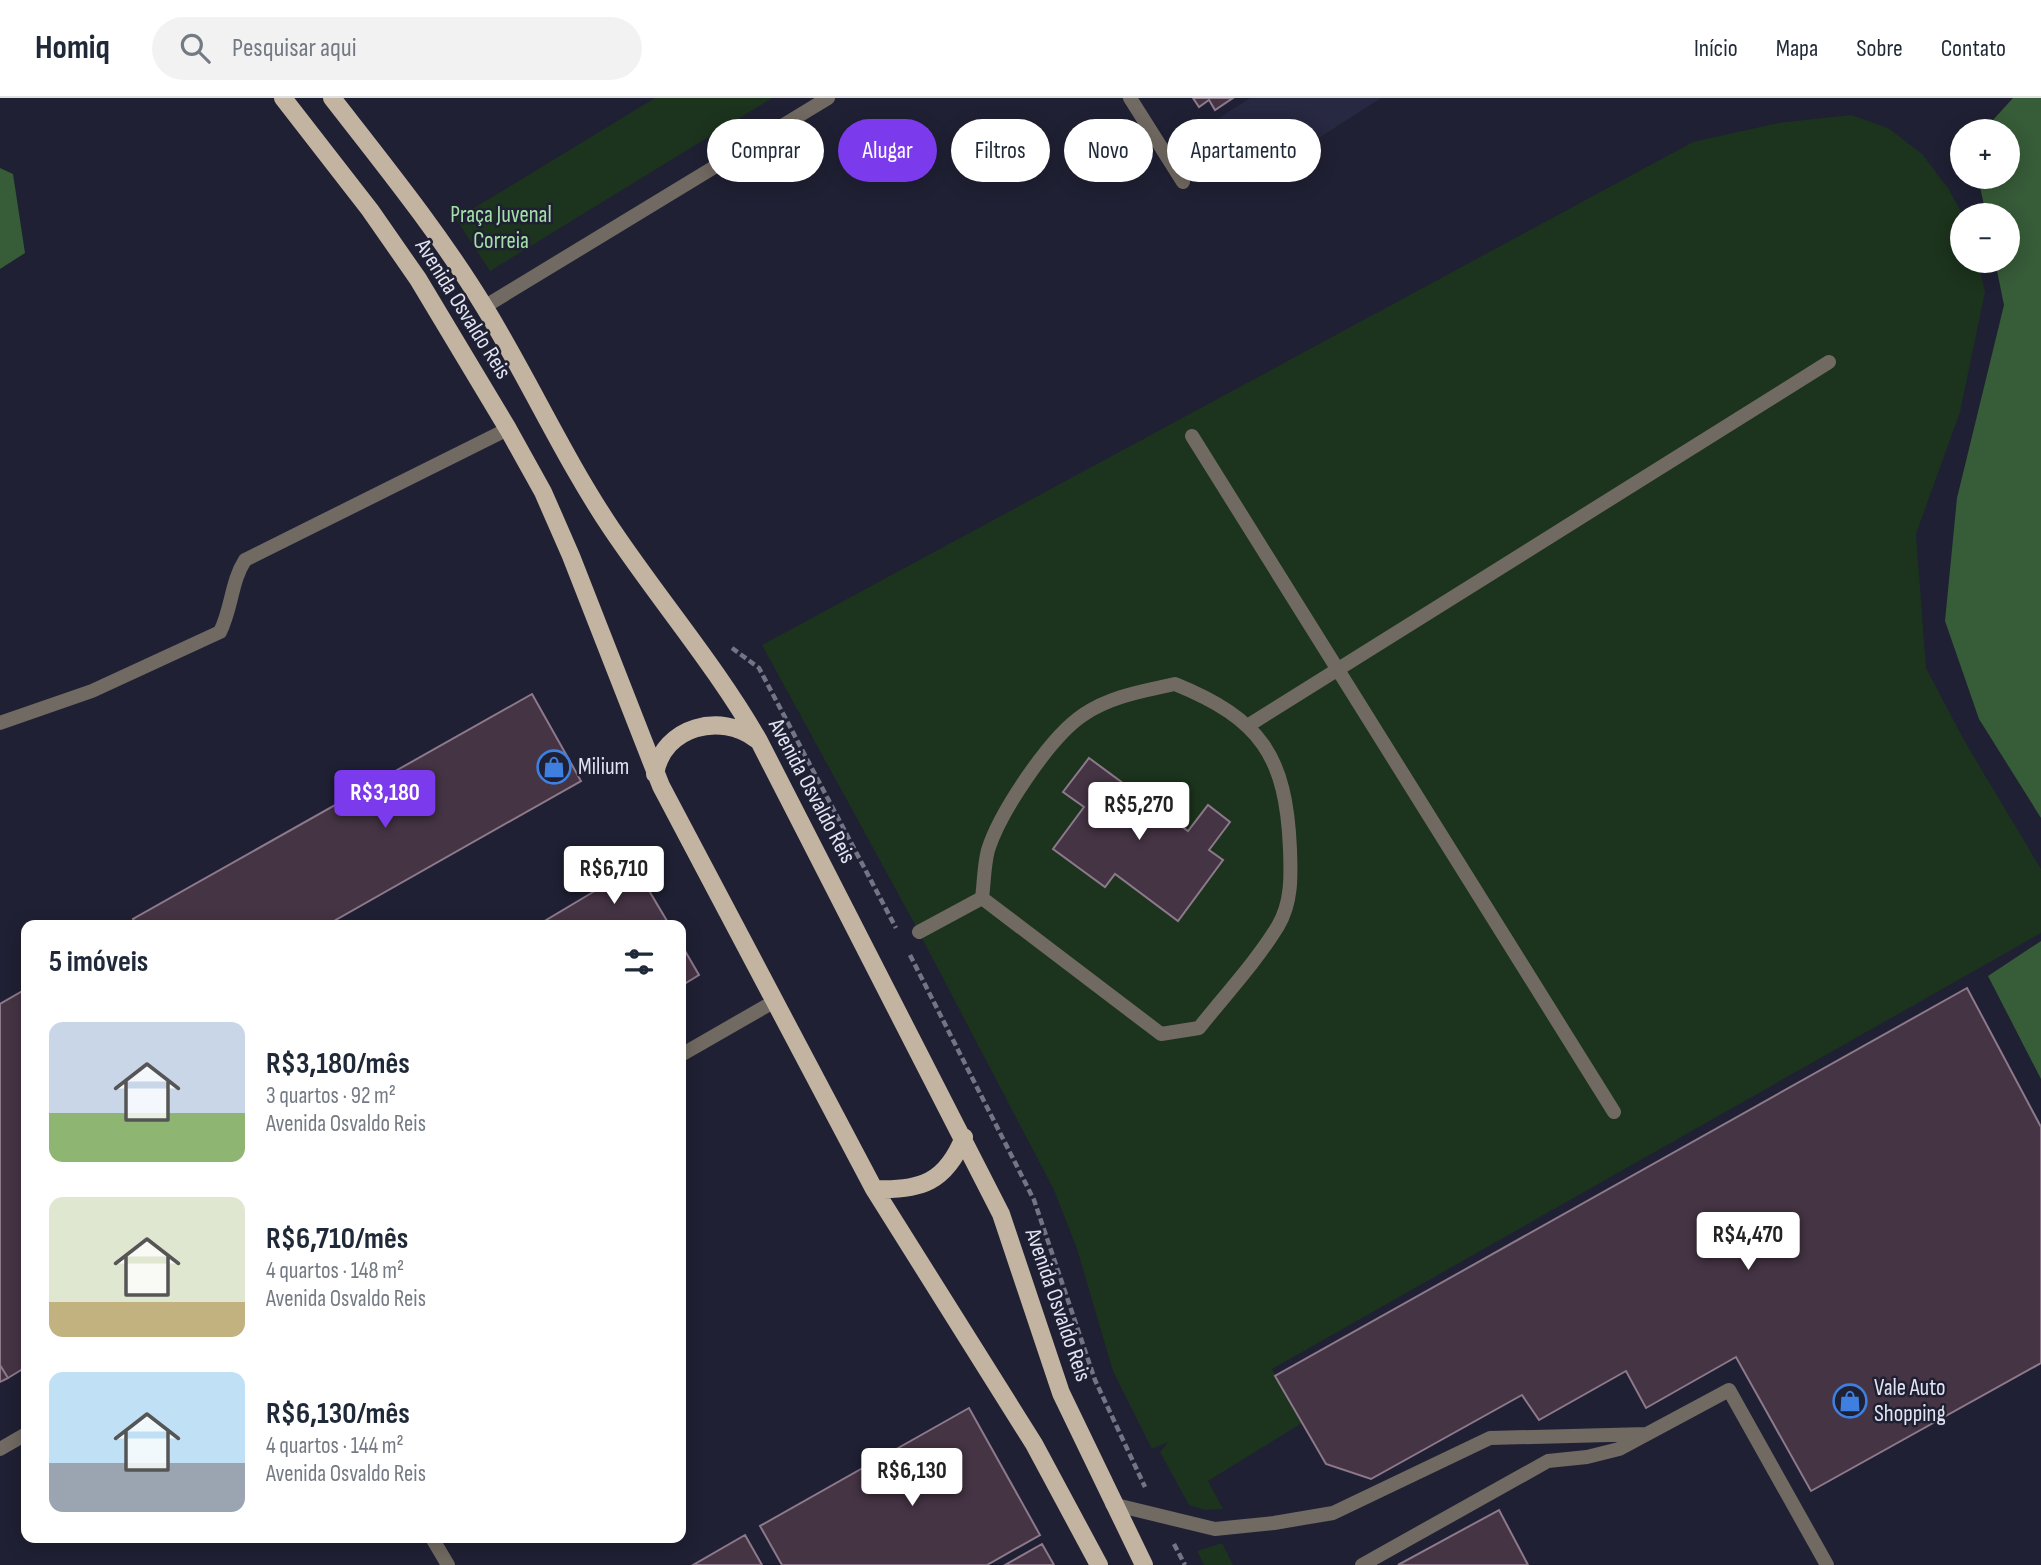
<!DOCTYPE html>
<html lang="pt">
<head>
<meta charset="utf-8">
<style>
	:root { --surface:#fff; --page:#f2f2f3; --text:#1f2937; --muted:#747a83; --line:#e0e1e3; --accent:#7c3aed }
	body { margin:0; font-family:"Sofia Sans Condensed",sans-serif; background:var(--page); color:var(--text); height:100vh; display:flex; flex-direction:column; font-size:26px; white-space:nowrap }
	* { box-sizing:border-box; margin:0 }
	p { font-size:23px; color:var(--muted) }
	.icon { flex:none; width:38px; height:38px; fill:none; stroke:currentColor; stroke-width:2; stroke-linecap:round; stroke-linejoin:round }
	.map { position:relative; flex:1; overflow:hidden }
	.details { position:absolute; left:21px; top:822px; width:665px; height:623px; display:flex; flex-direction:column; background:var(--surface); border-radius:14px; box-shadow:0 4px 18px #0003 }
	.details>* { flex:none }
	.guide { position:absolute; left:707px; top:21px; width:665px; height:63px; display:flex; gap:14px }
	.controls { position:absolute; left:1950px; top:21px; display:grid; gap:14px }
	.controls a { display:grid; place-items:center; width:70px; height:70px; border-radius:50%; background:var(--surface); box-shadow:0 4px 18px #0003; font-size:35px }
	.price { position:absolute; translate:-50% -60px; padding:0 16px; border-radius:7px; background:#fff; color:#222; font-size:23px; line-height:46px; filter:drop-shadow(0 2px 4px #0008) }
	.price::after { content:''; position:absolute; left:50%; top:42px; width:21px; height:16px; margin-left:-10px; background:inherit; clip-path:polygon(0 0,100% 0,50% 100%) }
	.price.on { background:var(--accent); color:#fff }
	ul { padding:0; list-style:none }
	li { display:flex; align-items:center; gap:21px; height:175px; padding:0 28px }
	li span { display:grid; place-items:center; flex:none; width:196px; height:140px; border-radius:14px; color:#555 }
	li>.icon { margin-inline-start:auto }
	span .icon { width:84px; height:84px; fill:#fffc; stroke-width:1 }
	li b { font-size:30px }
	h2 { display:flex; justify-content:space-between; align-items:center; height:84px; padding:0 28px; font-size:30px }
	.chip { padding:0 24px; border-radius:32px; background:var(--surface); box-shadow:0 4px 18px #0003; font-size:24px; line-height:63px }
	.chip.on { background:var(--accent); color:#fff }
	header { display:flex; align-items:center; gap:42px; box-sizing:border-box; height:98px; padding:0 35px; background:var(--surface); border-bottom:2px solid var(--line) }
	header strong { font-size:33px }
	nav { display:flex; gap:38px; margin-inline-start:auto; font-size:24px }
	.search { width:490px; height:63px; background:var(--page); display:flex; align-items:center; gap:18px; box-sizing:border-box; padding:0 24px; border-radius:38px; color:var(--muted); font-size:26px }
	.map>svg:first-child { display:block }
</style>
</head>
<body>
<header>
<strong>Homiq</strong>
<div class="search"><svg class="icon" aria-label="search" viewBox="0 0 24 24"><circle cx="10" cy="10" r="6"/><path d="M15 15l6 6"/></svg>Pesquisar aqui</div>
<nav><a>Início</a><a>Mapa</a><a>Sobre</a><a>Contato</a></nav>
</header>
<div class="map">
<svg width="2041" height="1467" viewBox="0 0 2041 1467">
	<rect width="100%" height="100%" fill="#1f2033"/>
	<path fill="#272841" d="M 1250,0 L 1381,0 L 1249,85 L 1210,26 Z"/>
	<path fill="#1c331d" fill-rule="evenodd" d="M 655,0 L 772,0 L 490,173 L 456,121 Z
		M 1851,17 L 1888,30 L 1922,56 L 1948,90 L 1963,117 L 1962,163 L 1978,163 L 1985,194 L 1960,314 L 1916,436 L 1926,570 L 1965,644 L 2041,771 L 2041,835 L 1272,1271 L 1302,1325 L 1208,1383 L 1223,1411 L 1205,1412 L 1189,1407 L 1160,1354 L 1168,1344 L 1152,1351 L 1113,1273 L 1077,1151 L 1054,1092 L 912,821 L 762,547 L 1693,44 L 1778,25 ZM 1089,660 L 1188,733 L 1208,707 L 1230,723 L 1209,752 L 1223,762 L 1178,822 L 1115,776 L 1104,789 L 1053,751 L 1084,709 L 1064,694 Z
		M 1222,1445 L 1233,1467 L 1204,1467 L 1197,1453 Z"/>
	<path fill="#375c38" d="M 2013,0 L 2041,0 L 2041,720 L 1979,621 L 1945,523 L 1957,400 L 2004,207 L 1995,163 L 2007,163 L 2007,117 L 1986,117 L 1978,79 L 2007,79 L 2007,33 L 1983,33 Z
		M 0,70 L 13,76 L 25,155 L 0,171 Z
		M 2041,843 L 2041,981 L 1988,878 Z"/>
	<path fill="#453444" stroke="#8d798b" stroke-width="2" d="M 1193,0 L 1233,0 L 1215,12 L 1209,2 L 1199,9 Z
		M 532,596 L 581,683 L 325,828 L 136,828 L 133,821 Z
		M 1089,660 L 1188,733 L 1208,707 L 1230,724 L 1209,752 L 1223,762 L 1178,823 L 1115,776 L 1105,789 L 1053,751 L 1084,709 L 1063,694 Z
		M 635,769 L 670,828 L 539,828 L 538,827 Z
		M 681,846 L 699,877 L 681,888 Z
		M 1967,890 L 2041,1029 L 2041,1265 L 1811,1393 L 1736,1259 L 1646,1310 L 1626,1273 L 1539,1322 L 1522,1297 L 1371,1381 L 1326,1366 L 1275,1278 Z
		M 26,891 L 26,1269 L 8,1280 L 0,1267 L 0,906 Z
		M 0,1267 L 8,1280 L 0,1284 Z
		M 969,1310 L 1040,1437 L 987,1467 L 782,1467 L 760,1428 Z
		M 1499,1412 L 1528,1467 L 1398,1467 Z
		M 745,1437 L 762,1467 L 693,1467 Z
		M 1042,1446 L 1054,1467 L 1005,1467 Z"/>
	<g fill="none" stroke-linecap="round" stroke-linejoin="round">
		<path stroke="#737585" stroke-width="4.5" stroke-dasharray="7 3.5" stroke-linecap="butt" d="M 732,550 L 759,570 L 896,830
			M 910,857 L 1034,1102 L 1095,1282 L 1145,1389
			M 1174,1446 L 1185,1467"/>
		<path stroke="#716a62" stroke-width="14" d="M 1192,338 L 1614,1014
			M 1175,586 C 1261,621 1286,658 1290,751 C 1291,778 1292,804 1278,828 C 1256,864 1225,897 1199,930 L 1161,936 L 982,800 C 984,785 984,767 988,752 C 1000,714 1050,639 1083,617 C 1110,598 1144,593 1175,586 Z
			M 0,625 L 92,593 L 220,534 C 232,510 231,484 245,462 L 508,331
			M 1249,627 L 1829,264
			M 919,834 L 982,800
			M 1112,1406 L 1215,1431 L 1274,1425 L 1333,1415 L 1490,1340 L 1647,1336
			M 432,1440 L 448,1467
			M 1362,1467 L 1548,1363 L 1587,1359 L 1619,1351 L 1729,1292 L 1827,1467"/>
		<path stroke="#716a62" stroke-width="14" d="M 1130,0 L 1183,84
			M 484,209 L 828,0
			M 681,957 L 775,903
			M 0,1351 L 26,1336"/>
		<path stroke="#c2b4a1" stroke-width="18" d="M 283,0 L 370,112 L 418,181 L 508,331 L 543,394 L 571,458 L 661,688 L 874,1091 L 1034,1346 L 1099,1467
			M 332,0 C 385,68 440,136 485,210 C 529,282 564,360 611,430 C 660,503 716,568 759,643 L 1001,1116 L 1061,1295 L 1144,1467
			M 655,676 C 663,628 721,614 756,641
			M 874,1091 C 921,1093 946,1084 964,1039"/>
	</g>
	<defs>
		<symbol id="shop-ring" viewBox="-11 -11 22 22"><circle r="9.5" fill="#1f2033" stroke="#3f7fe0" stroke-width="1.5"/><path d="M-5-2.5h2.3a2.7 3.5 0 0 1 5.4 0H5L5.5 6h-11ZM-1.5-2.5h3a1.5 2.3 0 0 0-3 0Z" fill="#3f7fe0"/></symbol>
	</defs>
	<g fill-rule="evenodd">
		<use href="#shop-ring" x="535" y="650" width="38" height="38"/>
		<use href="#shop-ring" x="1831" y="1284" width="38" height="38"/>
	</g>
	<g text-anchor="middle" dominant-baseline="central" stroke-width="5" stroke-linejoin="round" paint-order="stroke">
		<g font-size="23" fill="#a4e1a6" stroke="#1f2033">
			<text x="501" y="117">Praça Juvenal<tspan x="501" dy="26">Correia</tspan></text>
		</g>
		<g font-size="23" fill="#e2e4f1" stroke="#1f2033">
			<text transform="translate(463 211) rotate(58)">Avenida Osvaldo Reis</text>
			<text transform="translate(812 693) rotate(62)">Avenida Osvaldo Reis</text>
			<text transform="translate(1058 1207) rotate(71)">Avenida Osvaldo Reis</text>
		</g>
		<g font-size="23" fill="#e2e4f1" stroke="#1f2033" text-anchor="start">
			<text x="578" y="669">Milium</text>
			<text x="1874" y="1290">Vale Auto<tspan x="1874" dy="26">Shopping</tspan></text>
		</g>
	</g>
</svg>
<div class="controls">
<a>+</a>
<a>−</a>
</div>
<b class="price on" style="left:385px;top:732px">R$3,180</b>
<b class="price" style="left:1139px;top:744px">R$5,270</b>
<b class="price" style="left:614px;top:808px">R$6,710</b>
<b class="price" style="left:1748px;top:1174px">R$4,470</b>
<b class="price" style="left:912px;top:1410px">R$6,130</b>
<div class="guide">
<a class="chip">Comprar</a>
<a class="chip on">Alugar</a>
<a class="chip">Filtros</a>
<a class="chip">Novo</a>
<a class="chip">Apartamento</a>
</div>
<section class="details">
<h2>5 imóveis<svg class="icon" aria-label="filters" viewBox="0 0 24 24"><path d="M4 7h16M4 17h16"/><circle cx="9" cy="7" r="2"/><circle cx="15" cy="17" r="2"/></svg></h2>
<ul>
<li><span style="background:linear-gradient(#c9d6e8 65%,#8fb573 0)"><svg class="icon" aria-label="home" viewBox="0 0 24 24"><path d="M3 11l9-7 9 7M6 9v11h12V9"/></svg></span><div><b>R$3,180/mês</b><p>3 quartos · 92 m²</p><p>Avenida Osvaldo Reis</p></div></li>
<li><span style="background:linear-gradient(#dfe7d0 75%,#c2b280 0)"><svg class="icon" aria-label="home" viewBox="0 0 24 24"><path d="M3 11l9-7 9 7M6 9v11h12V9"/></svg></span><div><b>R$6,710/mês</b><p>4 quartos · 148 m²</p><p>Avenida Osvaldo Reis</p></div></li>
<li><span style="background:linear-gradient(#bfe0f5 65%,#9aa5b1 0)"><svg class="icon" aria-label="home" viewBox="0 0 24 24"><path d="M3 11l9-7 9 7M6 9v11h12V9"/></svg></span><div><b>R$6,130/mês</b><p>4 quartos · 144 m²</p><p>Avenida Osvaldo Reis</p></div></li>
</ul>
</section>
</div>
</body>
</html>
